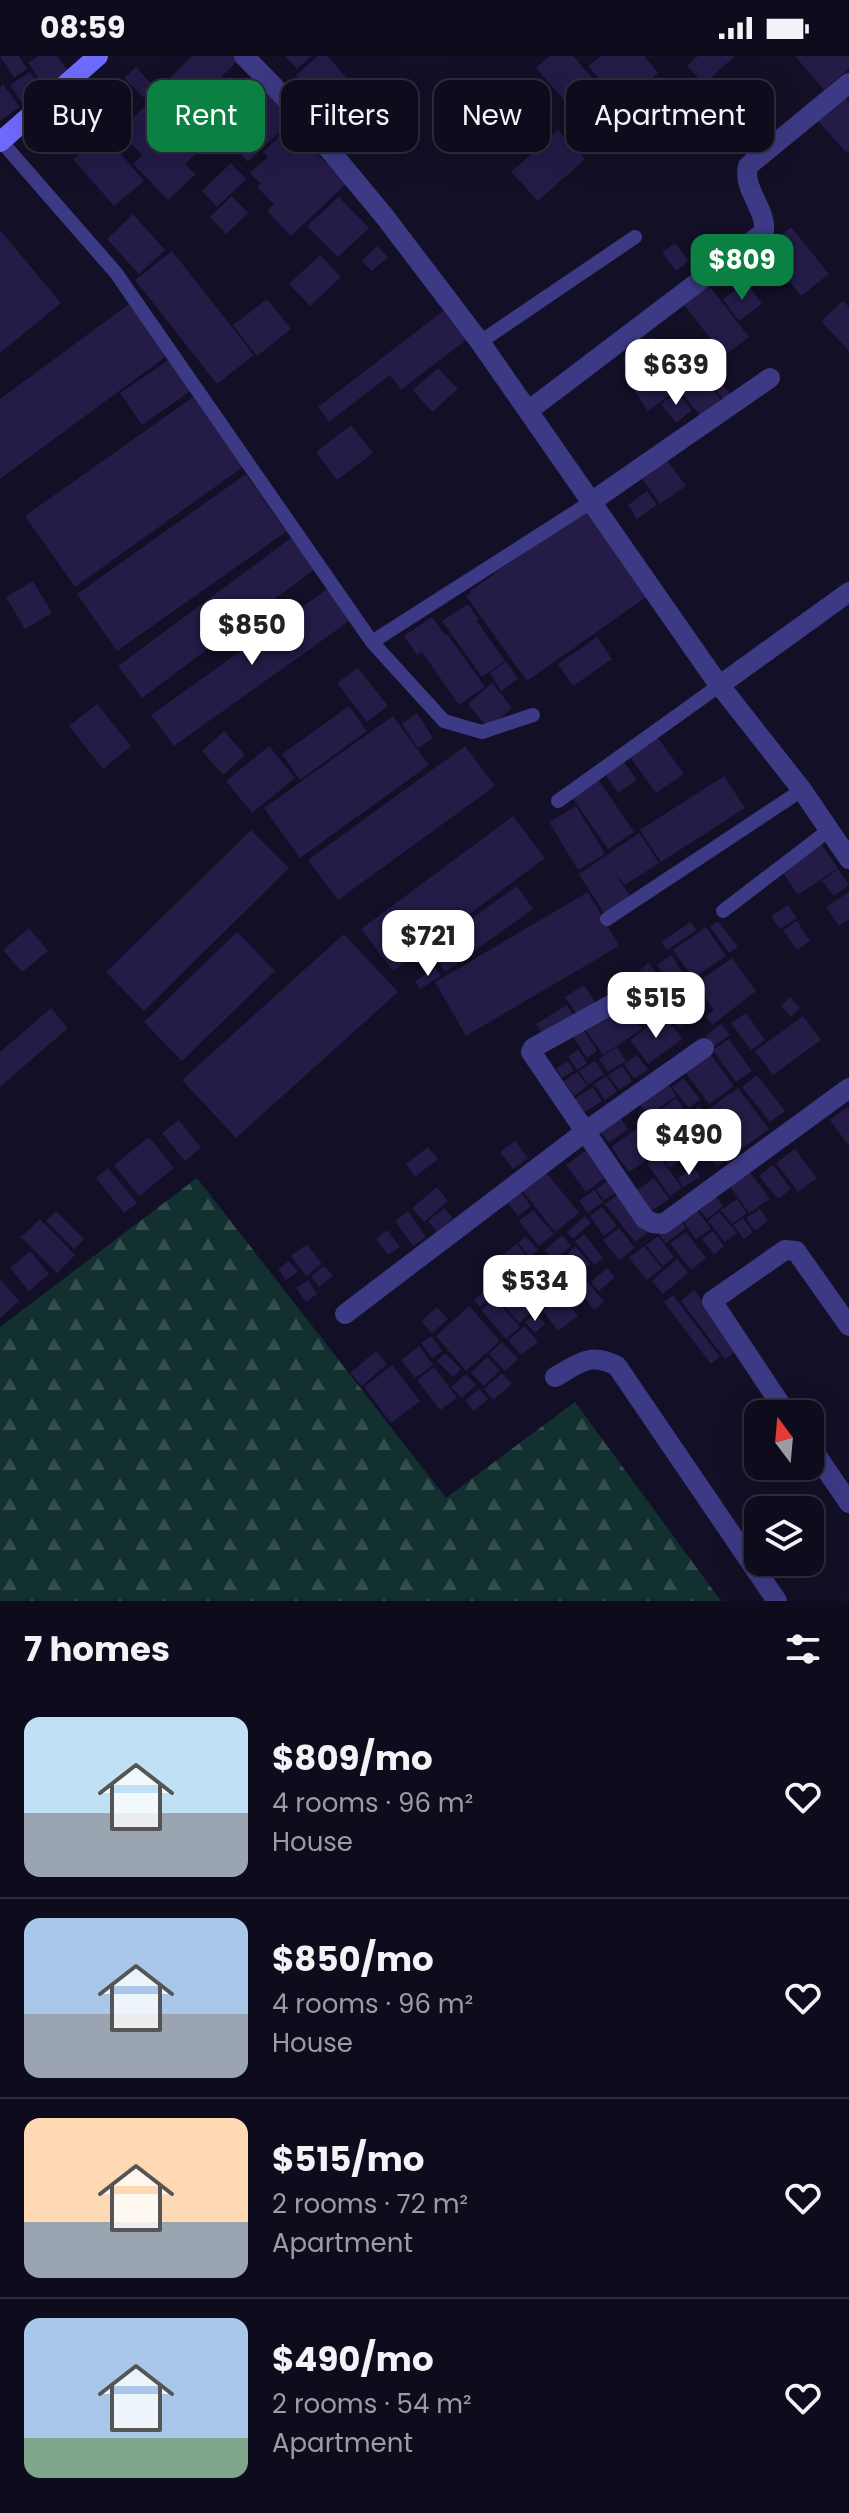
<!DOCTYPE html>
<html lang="en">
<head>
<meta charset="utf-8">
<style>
	:root { --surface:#0e0b1c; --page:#1c1929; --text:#f1f3f6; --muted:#9b9ba3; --line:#2e2b3b; --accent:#0b8043 }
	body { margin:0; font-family:Poppins,sans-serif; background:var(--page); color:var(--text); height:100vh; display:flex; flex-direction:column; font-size:30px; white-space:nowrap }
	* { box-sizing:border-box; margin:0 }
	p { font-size:26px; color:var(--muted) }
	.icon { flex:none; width:44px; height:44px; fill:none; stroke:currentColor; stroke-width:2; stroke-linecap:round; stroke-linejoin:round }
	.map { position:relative; height:1545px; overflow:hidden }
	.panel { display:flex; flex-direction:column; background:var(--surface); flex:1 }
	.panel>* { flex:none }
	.top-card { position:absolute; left:24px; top:24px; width:802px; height:72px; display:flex; gap:16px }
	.needle { width:52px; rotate:344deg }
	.fabs { position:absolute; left:744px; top:1344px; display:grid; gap:16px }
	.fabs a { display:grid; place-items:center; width:80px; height:80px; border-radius:16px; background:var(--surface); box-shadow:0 8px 32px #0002,0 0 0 2px var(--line); font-size:40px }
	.price { position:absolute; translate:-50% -68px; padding:0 18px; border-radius:16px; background:#fff; color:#222; font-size:26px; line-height:52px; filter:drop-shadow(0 2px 4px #0008) }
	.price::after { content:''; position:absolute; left:50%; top:48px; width:24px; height:18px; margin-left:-12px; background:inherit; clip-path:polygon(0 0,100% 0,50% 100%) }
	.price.active { background:var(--accent); color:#fff }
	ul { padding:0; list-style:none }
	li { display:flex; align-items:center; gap:24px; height:200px; padding:0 24px }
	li+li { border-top:2px solid var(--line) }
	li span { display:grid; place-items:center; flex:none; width:224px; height:160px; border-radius:16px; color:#555 }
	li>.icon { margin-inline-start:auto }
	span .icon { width:96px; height:96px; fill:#fffc; stroke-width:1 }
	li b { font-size:34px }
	h2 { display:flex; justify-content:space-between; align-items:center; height:96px; padding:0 24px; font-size:34px }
	.pill { padding:0 28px; border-radius:16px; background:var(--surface); box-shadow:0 8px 32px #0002,0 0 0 2px var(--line); font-size:28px; line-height:72px }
	.pill.active { background:var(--accent); color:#fff }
	.status { display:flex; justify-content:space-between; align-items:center; height:56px; padding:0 40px; background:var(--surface); direction:ltr }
	.status svg { height:22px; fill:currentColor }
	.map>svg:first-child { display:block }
</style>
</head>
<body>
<div class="status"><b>08:59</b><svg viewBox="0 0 49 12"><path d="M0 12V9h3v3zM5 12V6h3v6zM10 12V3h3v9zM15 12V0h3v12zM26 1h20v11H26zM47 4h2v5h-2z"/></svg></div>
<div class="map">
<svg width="849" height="1545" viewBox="0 0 849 1545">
	<defs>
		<pattern id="forest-firs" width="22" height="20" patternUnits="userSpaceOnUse" patternTransform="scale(2)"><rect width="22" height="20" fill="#12302f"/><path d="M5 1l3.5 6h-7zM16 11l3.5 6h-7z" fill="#344d4e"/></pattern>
	</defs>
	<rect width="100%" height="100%" fill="#130f26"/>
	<path fill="url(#forest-firs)" d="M 197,1122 L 446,1442 L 575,1346 L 721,1545 L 0,1545 L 0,1271 Z"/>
	<path fill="#241b47" d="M 0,0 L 19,0 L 27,13 L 14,22 Z
		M 38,0 L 57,0 L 68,15 L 45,31 L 28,7 Z
		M 192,0 L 238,0 L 240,3 L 220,22 L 236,39 L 254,21 L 294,62 L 248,106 L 218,74 L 207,86 L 177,55 L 189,44 L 169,23 Z
		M 285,0 L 312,0 L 297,13 Z
		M 318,0 L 328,0 L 350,26 L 323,50 L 296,19 Z
		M 550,0 L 573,0 L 630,65 L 603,88 L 536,12 Z
		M 601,0 L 644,0 L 658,17 L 621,48 L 588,10 Z
		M 698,0 L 735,0 L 704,28 L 687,10 Z
		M 795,0 L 849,0 L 849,13 L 824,34 Z
		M 136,11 L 155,32 L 144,42 L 124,22 Z
		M 30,16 L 42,32 L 21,46 L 10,29 Z
		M 717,22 L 762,81 L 740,97 L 695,39 Z
		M 107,27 L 117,40 L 99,55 L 88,43 Z
		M 3,28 L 20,51 L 0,65 L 0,31 Z
		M 844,40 L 849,46 L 849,94 L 846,96 L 817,64 Z
		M 155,41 L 203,91 L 185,108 L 196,118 L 168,144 L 133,108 L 142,99 L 119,75 Z
		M 291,70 L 346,128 L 291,180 L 267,155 L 274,148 L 257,131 L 261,128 L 250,117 L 268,101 L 263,96 Z
		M 558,74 L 585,103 L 538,145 L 511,116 Z
		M 103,77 L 144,125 L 114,150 L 73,103 Z
		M 231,107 L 246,123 L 217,151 L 202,135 Z
		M 232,140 L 248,157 L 226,178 L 210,161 Z
		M 339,141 L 369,172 L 338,201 L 307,170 Z
		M 133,158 L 165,194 L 139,218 L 107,183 Z
		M 791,171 L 829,218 L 801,240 L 764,193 Z
		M 0,174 L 61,247 L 0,297 Z
		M 675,187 L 689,205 L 676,215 L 662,197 Z
		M 377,190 L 388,201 L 372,215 L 362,205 Z
		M 172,195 L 254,299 L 217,328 L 135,224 Z
		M 320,199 L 341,221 L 310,250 L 289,228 Z
		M 746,226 L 762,248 L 739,265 L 723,243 Z
		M 707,227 L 749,281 L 724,300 L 682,246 Z
		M 267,243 L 291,273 L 257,300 L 233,269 Z
		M 843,245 L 849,251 L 849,295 L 821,265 Z
		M 129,248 L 168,299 L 0,423 L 0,343 Z
		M 443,255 L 466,284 L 401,334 L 390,319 L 329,366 L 318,351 Z
		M 653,281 L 663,295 L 632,318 L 622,303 Z
		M 170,303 L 192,334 L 142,369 L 120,337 Z
		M 668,304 L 685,328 L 648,355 L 631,330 Z
		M 438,312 L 458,333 L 432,356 L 413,334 Z
		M 701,320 L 721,344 L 701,361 L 681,336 Z
		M 715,320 L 730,338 L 723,343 L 708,325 Z
		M 677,336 L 692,354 L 676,367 L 661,348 Z
		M 193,341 L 243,411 L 75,531 L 25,460 Z
		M 351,369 L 373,397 L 337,424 L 316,396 Z
		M 666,403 L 686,430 L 660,448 L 641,421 Z
		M 246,418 L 286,476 L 117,595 L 77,538 Z
		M 647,435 L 657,449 L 637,463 L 628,449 Z
		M 587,452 L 649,539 L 527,625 L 466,540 L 471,537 L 470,535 Z
		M 291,482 L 315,513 L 142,642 L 118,610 Z
		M 33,525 L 52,557 L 25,573 L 6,541 Z
		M 330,531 L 352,563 L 174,690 L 151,659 Z
		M 468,548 L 478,563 L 476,564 L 505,605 L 482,621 L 442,565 Z
		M 432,561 L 445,579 L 447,578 L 485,631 L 459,649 L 422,596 L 417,599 L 404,580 Z
		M 597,581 L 612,603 L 573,630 L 558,608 Z
		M 506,605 L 518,623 L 501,635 L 490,617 Z
		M 358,612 L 388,650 L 367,666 L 337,627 Z
		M 492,627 L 512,652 L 488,672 L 468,648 Z
		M 97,648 L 131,690 L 103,713 L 69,670 Z
		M 349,650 L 367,675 L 300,724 L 282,698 Z
		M 417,657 L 433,682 L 418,692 L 402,668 Z
		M 393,660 L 429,709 L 300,802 L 264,752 Z
		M 224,675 L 245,699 L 223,719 L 202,695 Z
		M 658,682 L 684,718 L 656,737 L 630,701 Z
		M 269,690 L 295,722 L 252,757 L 226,725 Z
		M 465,690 L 495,730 L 338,844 L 308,804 Z
		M 624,706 L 637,724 L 618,737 L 606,719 Z
		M 724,720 L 745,752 L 661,806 L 640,774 Z
		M 598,723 L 634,776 L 608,793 L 572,741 Z
		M 576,750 L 605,798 L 578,814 L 549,766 Z
		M 513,760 L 545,802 L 393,915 L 361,873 Z
		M 251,774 L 289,812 L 144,955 L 106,916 Z
		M 639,777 L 659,807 L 625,829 L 614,815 L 632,843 L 606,860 L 579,818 Z
		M 820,787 L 838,812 L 798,839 L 781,814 Z
		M 838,813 L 849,829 L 834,840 L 822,825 Z
		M 517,830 L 533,853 L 445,916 L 429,893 Z
		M 588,836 L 619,890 L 466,980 L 435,926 Z
		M 849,836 L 849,863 L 839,870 L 826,851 Z
		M 788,849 L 797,862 L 780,873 L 771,860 Z
		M 718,865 L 738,891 L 729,897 L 710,871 Z
		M 797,865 L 810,885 L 797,894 L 783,874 Z
		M 690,866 L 697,874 L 667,894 L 661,886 Z
		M 706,871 L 726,900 L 693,922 L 673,894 Z
		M 29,872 L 48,895 L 22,916 L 3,894 Z
		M 237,876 L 275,915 L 182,1005 L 144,966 Z
		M 344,878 L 398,936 L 236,1082 L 182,1024 Z
		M 671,899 L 692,931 L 679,940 L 657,909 Z
		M 732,902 L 756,935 L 712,969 L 706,960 L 714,954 L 695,928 Z
		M 648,907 L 679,943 L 668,950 L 639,915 Z
		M 435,912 L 441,920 L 420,933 L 415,925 Z
		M 584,929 L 600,954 L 582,966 L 565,941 Z
		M 650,930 L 666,951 L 646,966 L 630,944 Z
		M 688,939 L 702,957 L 691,965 L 677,947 Z
		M 790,941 L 800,952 L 791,961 L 781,950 Z
		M 625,947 L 642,973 L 603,999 L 585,973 Z
		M 567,949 L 577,965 L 546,984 L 536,968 Z
		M 674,950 L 686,966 L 679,972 L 666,956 Z
		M 51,952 L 68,972 L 0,1031 L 0,996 Z
		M 746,957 L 765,984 L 751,994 L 731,967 Z
		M 665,959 L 682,983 L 648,1008 L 630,984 Z
		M 803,960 L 821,984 L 773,1019 L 755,995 Z
		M 721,968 L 730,979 L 713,991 L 705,980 Z
		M 582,972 L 597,995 L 587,1002 L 572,979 Z
		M 729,983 L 752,1015 L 736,1026 L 713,994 Z
		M 702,987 L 734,1030 L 709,1048 L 677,1005 Z
		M 617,991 L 626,1005 L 608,1016 L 599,1003 Z
		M 578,993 L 587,1007 L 577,1014 L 568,1001 Z
		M 637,999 L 648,1014 L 634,1023 L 624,1008 Z
		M 568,1005 L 574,1015 L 562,1022 L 556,1012 Z
		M 595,1005 L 604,1018 L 588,1029 L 579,1015 Z
		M 622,1010 L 632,1025 L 619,1034 L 608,1019 Z
		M 658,1013 L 676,1040 L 648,1060 L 629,1033 Z
		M 577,1016 L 587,1030 L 574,1040 L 564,1025 Z
		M 757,1019 L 785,1055 L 770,1066 L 742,1031 Z
		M 606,1020 L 617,1035 L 605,1044 L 594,1028 Z
		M 683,1022 L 700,1043 L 689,1052 L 672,1031 Z
		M 593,1031 L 602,1045 L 583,1057 L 574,1043 Z
		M 738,1032 L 769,1073 L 736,1097 L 706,1055 Z
		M 676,1042 L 683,1052 L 666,1064 L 659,1055 Z
		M 699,1050 L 716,1073 L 699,1085 L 682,1063 Z
		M 847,1051 L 849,1054 L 849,1090 L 830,1064 Z
		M 616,1056 L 628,1073 L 609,1087 L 596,1070 Z
		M 678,1061 L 699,1089 L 685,1100 L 664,1072 Z
		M 179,1064 L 201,1092 L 185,1105 L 162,1077 Z
		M 648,1065 L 666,1090 L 658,1096 L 655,1093 L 657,1097 L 629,1116 L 611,1091 Z
		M 716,1076 L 725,1088 L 710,1100 L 700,1088 Z
		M 149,1081 L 174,1112 L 139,1140 L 114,1109 Z
		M 515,1085 L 528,1102 L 513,1113 L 500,1096 Z
		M 673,1089 L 683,1102 L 670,1112 L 659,1098 Z
		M 428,1091 L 438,1103 L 415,1121 L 406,1108 Z
		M 589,1092 L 609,1119 L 586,1136 L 566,1109 Z
		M 700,1092 L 707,1100 L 693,1111 L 686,1103 Z
		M 728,1092 L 733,1099 L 717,1111 L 711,1104 Z
		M 795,1093 L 817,1122 L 798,1136 L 776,1107 Z
		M 659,1100 L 682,1132 L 670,1140 L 647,1108 Z
		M 773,1109 L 791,1133 L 778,1143 L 759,1120 Z
		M 108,1112 L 137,1147 L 124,1157 L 96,1122 Z
		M 694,1112 L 700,1121 L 683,1131 L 678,1122 Z
		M 545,1115 L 579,1157 L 555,1176 L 522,1134 Z
		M 749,1115 L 770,1143 L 749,1157 L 729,1129 Z
		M 612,1122 L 620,1134 L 604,1144 L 596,1133 Z
		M 654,1122 L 669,1143 L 651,1155 L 636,1135 Z
		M 437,1131 L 448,1145 L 424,1166 L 412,1152 Z
		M 517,1132 L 531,1150 L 518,1160 L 504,1142 Z
		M 594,1134 L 603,1146 L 588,1157 L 579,1145 Z
		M 712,1135 L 723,1150 L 707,1163 L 695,1148 Z
		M 620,1137 L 650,1175 L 635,1186 L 605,1148 Z
		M 737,1143 L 747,1157 L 732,1168 L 721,1154 Z
		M 693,1149 L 711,1173 L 696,1183 L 679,1159 Z
		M 602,1151 L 617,1170 L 604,1180 L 590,1160 Z
		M 444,1152 L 453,1162 L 437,1176 L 428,1165 Z
		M 760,1153 L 768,1165 L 755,1175 L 746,1162 Z
		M 533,1154 L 554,1178 L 539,1190 L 519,1165 Z
		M 56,1155 L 84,1183 L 74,1193 L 46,1165 Z
		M 408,1155 L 426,1181 L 413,1190 L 395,1165 Z
		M 719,1156 L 737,1177 L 725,1186 L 708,1165 Z
		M 585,1160 L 591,1167 L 573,1183 L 567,1176 Z
		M 677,1161 L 686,1172 L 666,1187 L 657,1176 Z
		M 743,1162 L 753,1176 L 744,1183 L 733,1169 Z
		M 40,1163 L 75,1199 L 57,1217 L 21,1181 Z
		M 619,1172 L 635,1192 L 619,1204 L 603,1184 Z
		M 387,1174 L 400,1191 L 388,1199 L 376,1183 Z
		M 713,1175 L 724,1190 L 714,1199 L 702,1183 Z
		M 686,1176 L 706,1202 L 691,1214 L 670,1187 Z
		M 584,1178 L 603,1202 L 594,1209 L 575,1185 Z
		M 562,1179 L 571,1190 L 554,1204 L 545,1194 Z
		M 526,1180 L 538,1194 L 530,1201 L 518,1187 Z
		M 658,1180 L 674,1201 L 663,1210 L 646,1189 Z
		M 307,1188 L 322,1208 L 306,1220 L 291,1200 Z
		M 517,1188 L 527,1201 L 512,1213 L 502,1199 Z
		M 575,1190 L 591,1208 L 583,1215 L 568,1197 Z
		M 644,1190 L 662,1212 L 647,1224 L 629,1202 Z
		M 30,1195 L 49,1218 L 29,1235 L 10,1212 Z
		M 677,1203 L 688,1217 L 663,1238 L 652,1225 Z
		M 532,1204 L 538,1210 L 524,1222 L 518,1215 Z
		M 289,1205 L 298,1216 L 286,1224 L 278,1213 Z
		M 551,1207 L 569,1231 L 539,1253 L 521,1228 Z
		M 324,1210 L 333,1220 L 319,1231 L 311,1220 Z
		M 576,1210 L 586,1224 L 575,1232 L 565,1218 Z
		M 607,1212 L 615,1221 L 599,1235 L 591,1226 Z
		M 510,1214 L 517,1223 L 497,1240 L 490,1231 Z
		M 0,1223 L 19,1245 L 0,1262 Z
		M 308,1224 L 317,1238 L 306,1246 L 296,1232 Z
		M 588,1226 L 604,1246 L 594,1254 L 579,1234 Z
		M 514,1229 L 535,1253 L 519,1267 L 498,1243 Z
		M 573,1231 L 584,1246 L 576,1252 L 565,1238 Z
		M 488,1232 L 494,1239 L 480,1251 L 474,1244 Z
		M 694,1234 L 739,1293 L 725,1303 L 681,1245 Z
		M 673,1239 L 720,1301 L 711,1308 L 664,1246 Z
		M 562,1240 L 578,1260 L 558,1275 L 543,1255 Z
		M 495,1242 L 520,1271 L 506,1283 L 481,1254 Z
		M 469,1250 L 500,1285 L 466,1315 L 436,1280 Z
		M 437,1251 L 448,1263 L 432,1277 L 421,1265 Z
		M 535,1257 L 545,1268 L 535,1277 L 525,1266 Z
		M 525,1270 L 538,1286 L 521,1299 L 508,1284 Z
		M 431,1280 L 442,1295 L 432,1302 L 421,1287 Z
		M 502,1286 L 518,1303 L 505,1315 L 489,1298 Z
		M 419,1290 L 433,1309 L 415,1322 L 401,1304 Z
		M 376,1295 L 387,1308 L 362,1330 L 350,1317 Z
		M 445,1297 L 461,1313 L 453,1321 L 437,1305 Z
		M 487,1301 L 500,1314 L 484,1330 L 471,1317 Z
		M 392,1309 L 420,1345 L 391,1367 L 364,1331 Z
		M 434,1311 L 457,1342 L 440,1354 L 417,1324 Z
		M 502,1317 L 512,1328 L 493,1344 L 484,1333 Z
		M 466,1318 L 476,1329 L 462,1342 L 451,1331 Z
		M 479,1333 L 488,1343 L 474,1355 L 465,1345 Z"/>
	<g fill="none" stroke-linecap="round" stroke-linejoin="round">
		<path stroke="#3d3a85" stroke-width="14" d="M 1,85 L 116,217 L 372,586 L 591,446
			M 480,286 L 635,181
			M 372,586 L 444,665 L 482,676 L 533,659
			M 558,745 L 720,629
			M 723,855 L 829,774
			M 607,863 L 802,734"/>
		<path stroke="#3d3a85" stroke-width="20" d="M 244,0 L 293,50 L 385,161 L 480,286 L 714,622 L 802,734 L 849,803
			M 528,355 L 764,176 C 767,153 742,133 748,110 L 849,27
			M 591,446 L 770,322
			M 720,629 L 849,536
			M 641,932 L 533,992 L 531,996 L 645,1163 L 653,1167 L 663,1168 L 849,1032
			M 345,1258 L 586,1075 L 704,992
			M 555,1321 C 580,1307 589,1296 617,1310 L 777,1545
			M 787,1358 L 712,1245 L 785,1194 L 796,1195 L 849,1270
			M 810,1390 L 849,1447"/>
		<path stroke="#6f6bff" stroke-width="20" d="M 0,86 L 98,0"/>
	</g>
</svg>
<div class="fabs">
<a><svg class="needle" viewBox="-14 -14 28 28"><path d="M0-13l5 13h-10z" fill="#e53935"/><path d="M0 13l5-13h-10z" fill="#9b9ba3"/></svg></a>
<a><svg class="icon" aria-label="layers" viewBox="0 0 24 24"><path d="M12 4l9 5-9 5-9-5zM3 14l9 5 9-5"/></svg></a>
</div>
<b class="price active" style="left:742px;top:246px">$809</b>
<b class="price" style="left:676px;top:351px">$639</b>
<b class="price" style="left:252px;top:611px">$850</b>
<b class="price" style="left:428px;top:922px">$721</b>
<b class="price" style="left:656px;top:984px">$515</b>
<b class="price" style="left:689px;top:1121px">$490</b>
<b class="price" style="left:535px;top:1267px">$534</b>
<div class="top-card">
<a class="pill">Buy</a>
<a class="pill active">Rent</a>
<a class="pill">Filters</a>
<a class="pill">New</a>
<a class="pill">Apartment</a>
</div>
</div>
<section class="panel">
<h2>7 homes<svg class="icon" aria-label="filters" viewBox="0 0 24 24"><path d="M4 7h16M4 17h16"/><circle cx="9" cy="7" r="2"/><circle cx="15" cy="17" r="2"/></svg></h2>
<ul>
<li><span style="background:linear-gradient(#bfe0f5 60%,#9aa5b1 0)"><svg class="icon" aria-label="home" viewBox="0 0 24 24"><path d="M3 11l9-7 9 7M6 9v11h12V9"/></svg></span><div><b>$809/mo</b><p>4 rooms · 96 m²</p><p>House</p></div><svg class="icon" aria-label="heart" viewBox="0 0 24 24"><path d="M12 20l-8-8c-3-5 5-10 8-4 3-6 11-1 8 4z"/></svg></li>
<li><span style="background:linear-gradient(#a9c7e8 60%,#9aa5b1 0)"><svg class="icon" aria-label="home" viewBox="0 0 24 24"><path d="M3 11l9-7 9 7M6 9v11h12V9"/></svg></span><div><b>$850/mo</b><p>4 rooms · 96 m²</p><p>House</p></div><svg class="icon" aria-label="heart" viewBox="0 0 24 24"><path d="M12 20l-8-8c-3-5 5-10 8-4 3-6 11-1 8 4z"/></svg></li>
<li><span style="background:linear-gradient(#ffd9b3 65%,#9aa5b1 0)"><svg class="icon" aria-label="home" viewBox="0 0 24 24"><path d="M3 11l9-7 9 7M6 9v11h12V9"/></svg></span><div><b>$515/mo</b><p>2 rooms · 72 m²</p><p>Apartment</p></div><svg class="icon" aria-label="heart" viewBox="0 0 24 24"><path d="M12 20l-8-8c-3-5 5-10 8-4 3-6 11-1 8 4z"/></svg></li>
<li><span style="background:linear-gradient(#a9c7e8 75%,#7fa58c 0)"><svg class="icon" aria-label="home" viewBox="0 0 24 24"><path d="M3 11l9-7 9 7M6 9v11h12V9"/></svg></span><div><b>$490/mo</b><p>2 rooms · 54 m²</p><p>Apartment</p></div><svg class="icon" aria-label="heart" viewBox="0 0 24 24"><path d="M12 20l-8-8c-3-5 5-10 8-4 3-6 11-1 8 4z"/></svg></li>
</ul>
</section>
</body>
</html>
